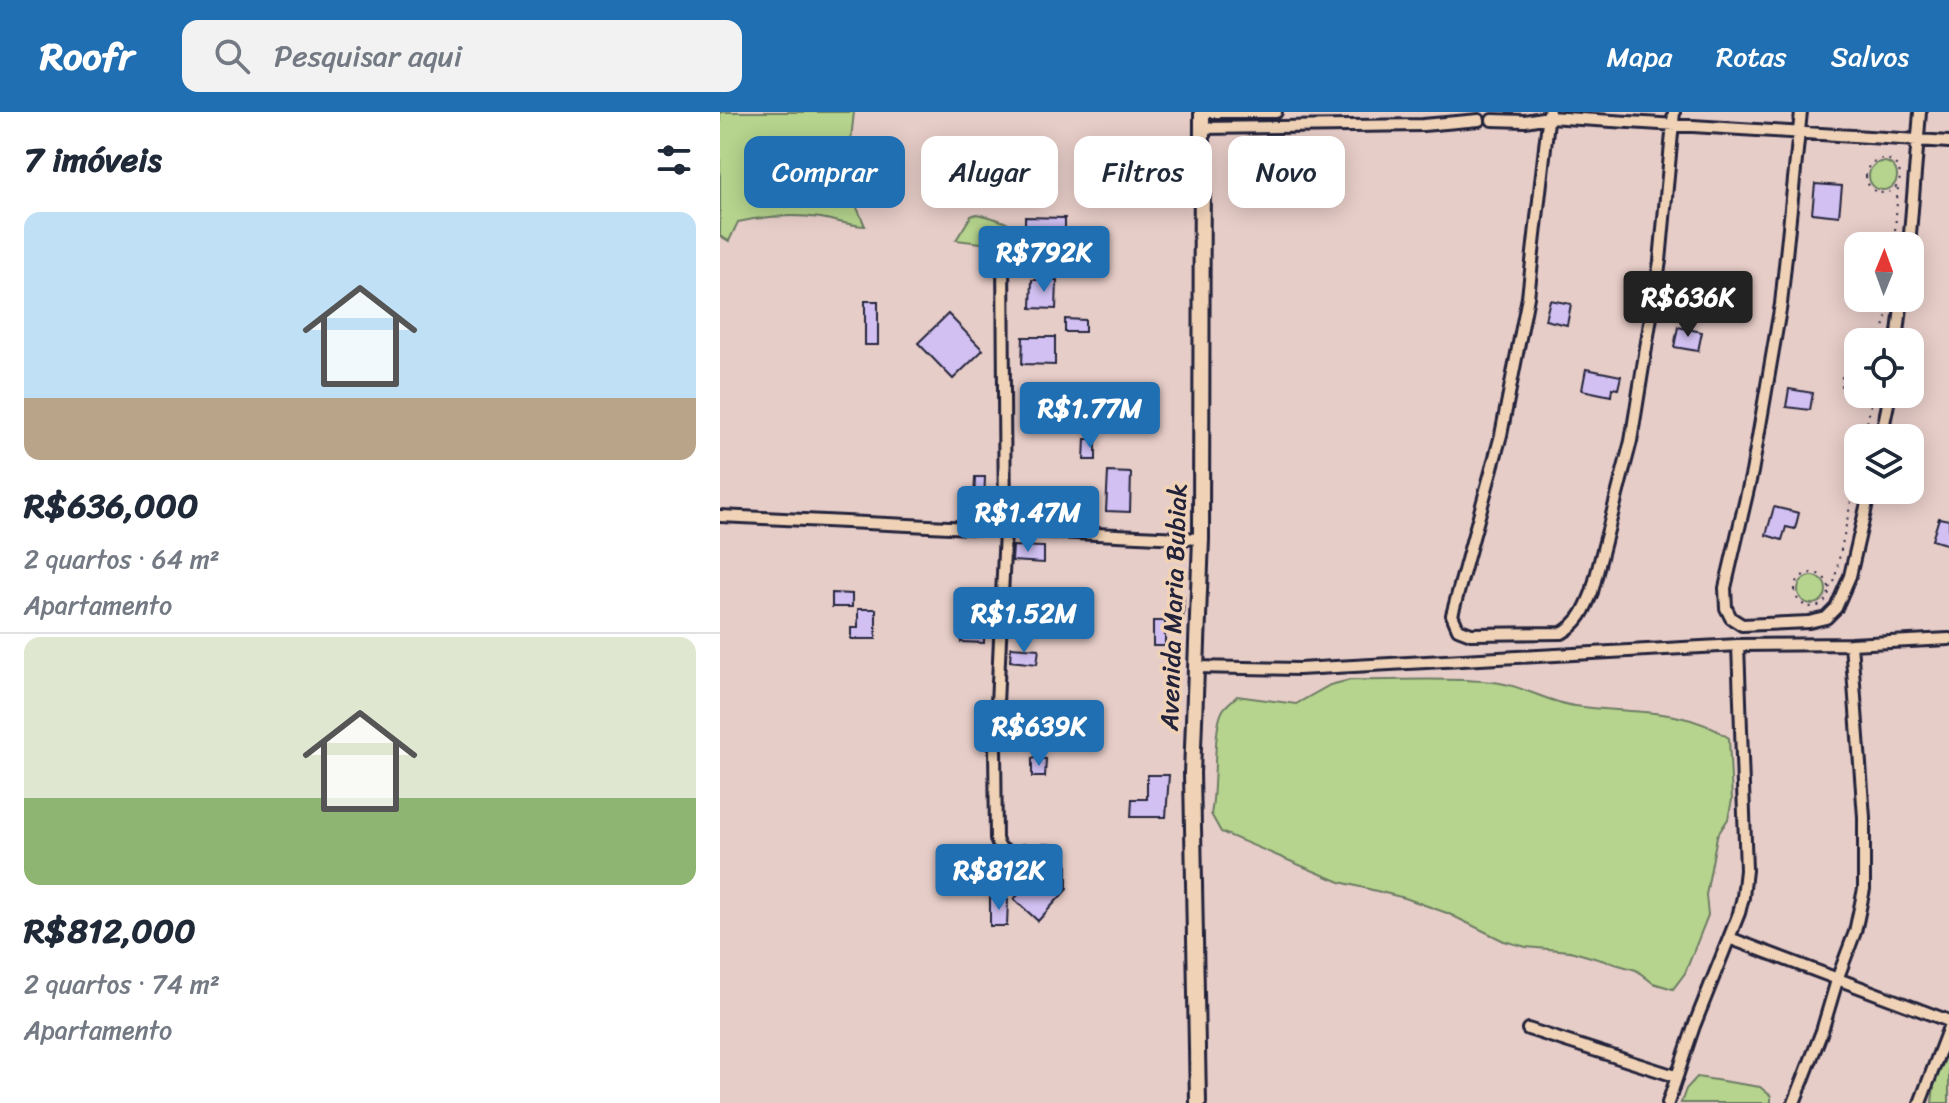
<!DOCTYPE html>
<html lang="pt">
<head>
<meta charset="utf-8">
<style>
	:root { --surface:#fff; --page:#f2f2f3; --text:#1f2937; --muted:#747a83; --line:#e0e1e3; --accent:#1f6fb2 }
	body { margin:0; font-family:Sriracha,sans-serif; background:var(--page); color:var(--text); height:100vh; display:flex; flex-direction:column; font-size:30px; white-space:nowrap }
	* { box-sizing:border-box; margin:0 }
	p { font-size:26px; color:var(--muted) }
	.icon { flex:none; width:44px; height:44px; fill:none; stroke:currentColor; stroke-width:2; stroke-linecap:round; stroke-linejoin:round }
	.map { position:relative; flex:1; overflow:hidden }
	.details { display:flex; flex-direction:column; background:var(--surface); width:720px }
	.details>* { flex:none }
	.guide { position:absolute; left:24px; top:24px; width:760px; height:72px; display:flex; gap:16px }
	.needle { width:52px; rotate:1deg }
	.controls { position:absolute; left:1124px; top:120px; display:grid; gap:16px }
	.controls a { display:grid; place-items:center; width:80px; height:80px; border-radius:16px; background:var(--surface); box-shadow:0 4px 20px #0003; font-size:40px }
	.price { position:absolute; translate:-50% -68px; padding:0 18px; border-radius:8px; background:var(--accent); color:#fff; font-size:26px; line-height:52px; filter:drop-shadow(0 2px 4px #0008) }
	.price::after { content:''; position:absolute; left:50%; top:48px; width:24px; height:18px; margin-left:-12px; background:inherit; clip-path:polygon(0 0,100% 0,50% 100%) }
	.price.selected { background:#222; color:#fff }
	ul { padding:0; list-style:none }
	li { display:grid; align-content:center; gap:16px; height:424px; padding:0 24px }
	li+li { border-top:2px solid var(--line) }
	li span { display:grid; place-items:center; height:248px; border-radius:16px; color:#555 }
	li>.icon { margin-inline-start:auto }
	span .icon { width:144px; height:144px; fill:#fffc; stroke-width:1 }
	li b { font-size:34px }
	h2 { display:flex; justify-content:space-between; align-items:center; height:96px; padding:0 24px; font-size:34px }
	.tag { padding:0 28px; border-radius:16px; background:var(--surface); box-shadow:0 4px 20px #0003; font-size:28px; line-height:72px }
	.tag.selected { background:var(--accent); color:#fff }
	header { display:flex; align-items:center; gap:48px; box-sizing:border-box; height:112px; padding:0 40px; background:var(--accent); color:#fff }
	header strong { font-size:38px }
	nav { display:flex; gap:44px; margin-inline-start:auto; font-size:28px }
	.search { width:560px; height:72px; background:var(--page); display:flex; align-items:center; gap:20px; box-sizing:border-box; padding:0 28px; border-radius:16px; color:var(--muted); font-size:30px }
	main { display:flex; flex:1; min-height:0 }
	.map>svg:first-child { display:block }
</style>
</head>
<body>
<header>
<strong>Roofr</strong>
<div class="search"><svg class="icon" aria-label="search" viewBox="0 0 24 24"><circle cx="10" cy="10" r="6"/><path d="M15 15l6 6"/></svg>Pesquisar aqui</div>
<nav><a>Mapa</a><a>Rotas</a><a>Salvos</a></nav>
</header>
<main>
<section class="details">
<h2>7 imóveis<svg class="icon" aria-label="filters" viewBox="0 0 24 24"><path d="M4 7h16M4 17h16"/><circle cx="9" cy="7" r="2"/><circle cx="15" cy="17" r="2"/></svg></h2>
<ul>
<li><span style="background:linear-gradient(#bfe0f5 75%,#b9a48a 0)"><svg class="icon" aria-label="home" viewBox="0 0 24 24"><path d="M3 11l9-7 9 7M6 9v11h12V9"/></svg></span><div><b>R$636,000</b><p>2 quartos · 64 m²</p><p>Apartamento</p></div></li>
<li><span style="background:linear-gradient(#dfe7d0 65%,#8fb573 0)"><svg class="icon" aria-label="home" viewBox="0 0 24 24"><path d="M3 11l9-7 9 7M6 9v11h12V9"/></svg></span><div><b>R$812,000</b><p>2 quartos · 74 m²</p><p>Apartamento</p></div></li>
</ul>
</section>
<div class="map">
<svg width="1229" height="991" viewBox="0 0 1229 991">
	<rect width="100%" height="100%" fill="#e7cdc8"/>
	<filter id="ink" filterUnits="userSpaceOnUse"><feTurbulence type="fractalNoise" baseFrequency=".0125" numOctaves="2"/><feDisplacementMap in="SourceGraphic" scale="16" xChannelSelector="R" yChannelSelector="G"/><feConvolveMatrix kernelMatrix="1 2 1 2 8 2 1 2 1" color-interpolation-filters="sRGB"/></filter>
	<g filter="url(#ink)">
		<path fill="#b6d48d" stroke="#6c7b64" stroke-width="2" d="M 0,0 L 134,0 L 128,54 L 128,75 L 145,114 C 129,113 116,109 101,106 C 73,102 45,104 18,110 L 9,129 L 0,124 Z
			M1149 64a14 14 0 1 1 28 0a14 14 0 1 1-28 0Z
			M 256,102 C 277,106 306,114 312,137 L 236,128 L 251,104 Z
			M1078 478a14 14 0 1 1 28 0a14 14 0 1 1-28 0Z
			M 630,568 C 677,569 725,565 772,570 C 800,572 826,590 855,594 C 908,602 964,594 1009,626 L 1012,688 L 1008,707 L 997,724 L 986,783 L 988,803 L 965,861 L 953,877 L 933,871 L 916,858 L 850,839 L 806,835 L 784,829 L 727,801 L 685,786 L 620,770 L 501,720 L 491,702 C 497,676 492,617 503,598 C 506,593 513,588 517,584 L 576,592 L 610,573 Z
			M 1229,938 L 1229,991 L 1212,991 L 1214,973 Z
			M 977,965 L 1040,975 L 1051,984 L 1051,991 L 961,991 L 966,977 Z"/>
		<path fill="#d1c0f1" stroke="#22223b" stroke-width="2" d="M 1095,72 L 1122,74 L 1119,104 L 1092,101 Z
			M 305,105 L 345,106 L 345,119 L 319,119 L 318,125 L 305,125 Z
			M 312,168 L 337,168 L 336,197 L 311,196 Z
			M 830,188 L 851,192 L 847,213 L 825,208 Z
			M 145,189 L 158,189 L 158,233 L 145,233 Z
			M 228,202 L 263,238 L 233,267 L 198,231 Z
			M 345,207 L 365,208 L 365,220 L 345,220 Z
			M 958,215 L 982,220 L 978,239 L 954,235 Z
			M 303,225 L 335,225 L 335,253 L 302,252 Z
			M 866,257 L 901,264 L 898,277 L 892,276 L 891,284 L 862,278 Z
			M 1069,277 L 1093,281 L 1090,298 L 1066,295 Z
			M 365,327 L 376,327 L 376,348 L 364,348 Z
			M 388,360 L 411,361 L 410,400 L 386,399 Z
			M 255,365 L 265,365 L 264,392 L 254,392 Z
			M 1054,395 L 1079,401 L 1075,417 L 1066,415 L 1062,428 L 1046,423 Z
			M 1219,406 L 1229,408 L 1229,433 L 1212,428 Z
			M 293,434 L 324,435 L 324,451 L 292,449 Z
			M 112,481 L 132,482 L 132,495 L 112,495 Z
			M 448,484 L 464,485 L 463,509 L 448,508 Z
			M 138,497 L 156,497 L 156,527 L 131,527 L 131,516 L 138,516 Z
			M 433,509 L 445,509 L 445,534 L 433,534 Z
			M 242,516 L 264,517 L 264,531 L 241,530 Z
			M 291,535 L 319,537 L 317,552 L 290,549 Z
			M 312,646 L 326,647 L 325,665 L 312,665 Z
			M 427,663 L 449,663 L 446,705 L 411,705 L 412,687 L 427,687 Z
			M 303,732 L 329,732 L 347,750 L 347,777 L 318,809 L 294,787 L 325,756 L 303,755 Z
			M 270,786 L 288,787 L 287,814 L 270,814 Z"/>
		<g fill="none" stroke-linecap="round" stroke-linejoin="round">
			<defs>
				<path id="street" d="M 482,0 L 556,0
					M 829,0 L 808,185 L 781,323 L 732,503 L 738,517 L 751,522 L 842,521 C 859,511 865,498 872,480 L 911,329 L 940,149 L 954,0
					M 1081,0 L 1061,192 L 1032,360 L 1005,476 L 1006,496 L 1011,506 L 1022,513 L 1089,510 L 1106,506 L 1116,496 L 1130,464 L 1150,378
					M 772,8 L 805,9 L 828,5 L 1229,30
					M 481,16 L 703,13 L 759,8
					M 1189,134 L 1200,0
					M 283,141 L 285,419 L 275,635 L 276,727 L 279,735 L 297,747
					M 1177,230 L 1182,186
					M 1161,326 L 1170,282
					M 0,404 L 481,427
					M 475,555 L 579,557 L 1018,533 L 1131,532 L 1229,527
					M 1009,826 L 1229,909
					M 808,917 L 955,964
					M 948,991 L 974,914 L 1019,801 L 1023,785 L 1026,758 L 1018,533
					M 1074,991 L 1102,919 L 1118,865 L 1135,820 L 1144,777 L 1144,705 L 1131,532
					M 1200,991 L 1229,915"/>
				<path id="secondary" d="M 478,991 L 472,661 L 481,427 L 482,0"/>
			</defs>
			<use href="#street" stroke="#22223b" stroke-width="16"/>
			<use href="#secondary" stroke="#22223b" stroke-width="20"/>
			<path stroke="#22223b" stroke-width="2" stroke-dasharray="2 6" stroke-linecap="butt" d="M1146 64a17 17 0 1 1 34 0a17 17 0 1 1-34 0Z
				M 1174,134 L 1178,74
				M 1162,230 L 1169,186
				M 1138,265 L 1126,263 L 1122,265 L 1121,274 L 1131,282 L 1138,278
				M 1144,326 L 1153,282
				M1075 478a17 17 0 1 1 34 0a17 17 0 1 1-34 0Z
				M 1109,476 L 1114,471 L 1138,356"/>
			<use href="#street" stroke="#f0d3b7" stroke-width="10"/>
			<use href="#secondary" stroke="#f0d3b7" stroke-width="14"/>
		</g>
	</g>
	<g text-anchor="middle" dominant-baseline="central" stroke-width="7" stroke-linejoin="round" paint-order="stroke">
		<g font-size="26" fill="#22223b" stroke="#f0d3b7">
			<text transform="translate(453 495) rotate(-88)">Avenida Maria Bubiak</text>
		</g>
	</g>
</svg>
<div class="controls">
<a><svg class="needle" viewBox="-14 -14 28 28"><path d="M0-13l5 13h-10z" fill="#e53935"/><path d="M0 13l5-13h-10z" fill="#747a83"/></svg></a>
<a><svg class="icon" aria-label="locate" viewBox="0 0 24 24"><circle cx="12" cy="12" r="6"/><path d="M12 2v4M12 18v4M2 12h4M18 12h4"/></svg></a>
<a><svg class="icon" aria-label="layers" viewBox="0 0 24 24"><path d="M12 4l9 5-9 5-9-5zM3 14l9 5 9-5"/></svg></a>
</div>
<b class="price" style="left:324px;top:182px">R$792K</b>
<b class="price selected" style="left:968px;top:227px">R$636K</b>
<b class="price" style="left:370px;top:338px">R$1.77M</b>
<b class="price" style="left:308px;top:442px">R$1.47M</b>
<b class="price" style="left:304px;top:543px">R$1.52M</b>
<b class="price" style="left:319px;top:656px">R$639K</b>
<b class="price" style="left:279px;top:800px">R$812K</b>
<div class="guide">
<a class="tag selected">Comprar</a>
<a class="tag">Alugar</a>
<a class="tag">Filtros</a>
<a class="tag">Novo</a>
</div>
</div>
</main>
</body>
</html>
